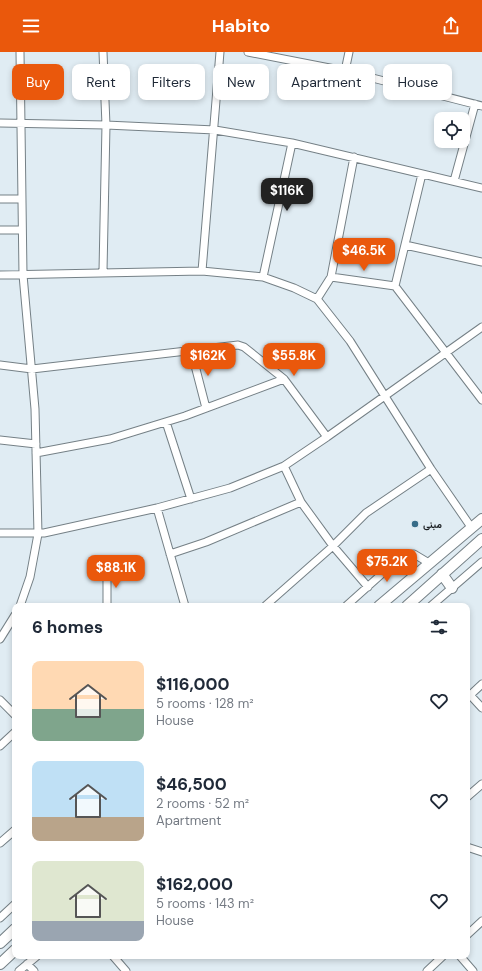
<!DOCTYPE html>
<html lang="en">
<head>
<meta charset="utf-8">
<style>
	:root { --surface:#fff; --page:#f6f6f7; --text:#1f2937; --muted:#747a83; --accent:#ea580c }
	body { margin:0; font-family:"DM Sans",Vazirmatn,sans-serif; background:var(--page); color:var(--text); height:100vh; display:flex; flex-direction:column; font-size:15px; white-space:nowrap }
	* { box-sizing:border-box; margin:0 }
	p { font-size:13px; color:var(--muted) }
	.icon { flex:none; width:22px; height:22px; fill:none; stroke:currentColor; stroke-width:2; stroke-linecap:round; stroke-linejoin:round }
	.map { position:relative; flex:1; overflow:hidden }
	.sheet { position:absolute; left:12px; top:551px; width:458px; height:356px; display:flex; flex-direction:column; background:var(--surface); border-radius:8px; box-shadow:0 2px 6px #0003 }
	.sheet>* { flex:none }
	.guide { position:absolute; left:12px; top:12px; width:458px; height:36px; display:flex; gap:8px }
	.tools { position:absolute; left:434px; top:60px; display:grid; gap:8px }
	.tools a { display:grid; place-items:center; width:36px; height:36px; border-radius:8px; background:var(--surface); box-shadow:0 2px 6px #0003; font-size:20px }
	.price { position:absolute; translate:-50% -34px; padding:0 9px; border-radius:8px; background:var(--accent); color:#fff; font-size:13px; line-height:26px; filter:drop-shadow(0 1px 2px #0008) }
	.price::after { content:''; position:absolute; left:50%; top:24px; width:12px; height:9px; margin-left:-6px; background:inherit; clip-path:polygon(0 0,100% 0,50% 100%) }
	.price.on { background:#222; color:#fff }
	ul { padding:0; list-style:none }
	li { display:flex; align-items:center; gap:12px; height:100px; padding:0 20px }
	li span { display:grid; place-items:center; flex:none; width:112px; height:80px; border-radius:8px; color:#555 }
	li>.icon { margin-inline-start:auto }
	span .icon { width:48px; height:48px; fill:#fffc; stroke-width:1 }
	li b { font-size:17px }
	h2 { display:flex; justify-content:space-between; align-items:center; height:48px; padding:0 20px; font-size:17px }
	.pill { padding:0 14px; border-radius:8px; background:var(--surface); box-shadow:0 2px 6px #0003; font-size:14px; line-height:36px }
	.pill.on { background:var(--accent); color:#fff }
	header { display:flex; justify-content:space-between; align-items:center; height:52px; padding:0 20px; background:var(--accent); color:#fff; font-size:18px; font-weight:700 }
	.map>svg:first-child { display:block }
</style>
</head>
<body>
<header><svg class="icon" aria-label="menu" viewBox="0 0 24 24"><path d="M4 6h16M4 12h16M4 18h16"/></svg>Habito<svg class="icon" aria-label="share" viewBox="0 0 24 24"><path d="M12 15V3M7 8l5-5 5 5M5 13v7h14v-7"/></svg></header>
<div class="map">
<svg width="482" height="919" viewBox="0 0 482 919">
	<rect width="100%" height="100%" fill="#e0ecf3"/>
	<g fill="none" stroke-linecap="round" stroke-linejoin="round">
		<defs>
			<path id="street" d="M 103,0 L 106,73 L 103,219
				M 248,0 L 345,19 L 482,54
				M 345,19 L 349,0
				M 0,71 L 106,73 L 215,78 L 292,91 L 482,136
				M 422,122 L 395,234 L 482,348
				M 454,129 L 475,52
				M 0,147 L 22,147
				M 0,178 L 21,178
				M 405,193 L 482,210
				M 202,219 L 220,0
				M 0,223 L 202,219 L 263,225 L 294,236 L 317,247 L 350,289 L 431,417 L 471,475
				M 263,225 L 292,91
				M 331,225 L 395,234
				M 317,247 L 331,225 L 354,105
				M 191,298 L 206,356
				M 0,313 L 32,317 L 238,293 L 244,295 L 284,327 L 327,385
				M 166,370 L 191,447
				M 0,388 L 36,392
				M 36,401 L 110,387 L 185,364 L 284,327
				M 284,414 L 301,450 L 333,494 L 368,535
				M 157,456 L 185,554
				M 0,481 L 44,481 L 157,456 L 230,436 L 284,414 L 327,385 L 482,275
				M 170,502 L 206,490 L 301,450
				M 107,520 L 107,554
				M 20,554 L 30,525 L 38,482 L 35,357 L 23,223 L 20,0
				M 265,554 L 333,494 L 366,461 L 431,417
				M 346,554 L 403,503 L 414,502 L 429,511
				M 431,554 L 482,510
				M 0,587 L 15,563
				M 470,643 L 482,656
				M 467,646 L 482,632
				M 0,648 L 15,663
				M 0,694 L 15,680
				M 467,745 L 482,732
				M 0,791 L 15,778
				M 467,795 L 482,800
				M 0,866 L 15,852
				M 467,883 L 482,869
				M 113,904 L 126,919
				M 460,904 L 473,919
				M 27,912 L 34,919
				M 19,919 L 37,904
				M 427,919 L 443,904"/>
			<path id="secondary" d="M 442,522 L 452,536
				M 379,554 L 482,467
				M 407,554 L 482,487
				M 0,891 L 15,877
				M 0,912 L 15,898"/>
		</defs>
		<use href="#street" stroke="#758086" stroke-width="9"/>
		<use href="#secondary" stroke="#758086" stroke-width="12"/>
		<use href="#street" stroke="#fff" stroke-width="7"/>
		<use href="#secondary" stroke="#fff" stroke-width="10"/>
	</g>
	<circle fill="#376c88" stroke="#e0ecf3" stroke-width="1.5" cx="415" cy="472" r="4"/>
	<g text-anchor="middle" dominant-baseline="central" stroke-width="3" stroke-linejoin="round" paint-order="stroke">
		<g font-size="10" font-weight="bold" fill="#1b1f22" stroke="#e0ecf3" text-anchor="start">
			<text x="423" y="472">مبنى</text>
		</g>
	</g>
</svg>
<div class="tools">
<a><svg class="icon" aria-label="locate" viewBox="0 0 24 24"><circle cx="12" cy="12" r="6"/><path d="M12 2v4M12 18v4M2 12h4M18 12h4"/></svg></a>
</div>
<b class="price on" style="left:287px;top:160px">$116K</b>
<b class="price" style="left:364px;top:220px">$46.5K</b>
<b class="price" style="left:208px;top:325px">$162K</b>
<b class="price" style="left:294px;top:325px">$55.8K</b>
<b class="price" style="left:387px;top:531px">$75.2K</b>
<b class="price" style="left:116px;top:537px">$88.1K</b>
<div class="guide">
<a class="pill on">Buy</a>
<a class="pill">Rent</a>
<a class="pill">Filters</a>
<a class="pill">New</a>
<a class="pill">Apartment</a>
<a class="pill">House</a>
</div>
<section class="sheet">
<h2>6 homes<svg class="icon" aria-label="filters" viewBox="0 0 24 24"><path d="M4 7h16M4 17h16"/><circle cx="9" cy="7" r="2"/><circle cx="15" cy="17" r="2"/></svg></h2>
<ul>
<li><span style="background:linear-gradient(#ffd9b3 60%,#7fa58c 0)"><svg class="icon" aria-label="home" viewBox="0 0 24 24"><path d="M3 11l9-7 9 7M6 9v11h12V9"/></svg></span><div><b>$116,000</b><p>5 rooms · 128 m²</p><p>House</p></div><svg class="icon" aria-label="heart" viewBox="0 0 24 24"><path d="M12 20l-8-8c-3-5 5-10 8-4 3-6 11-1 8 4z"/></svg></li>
<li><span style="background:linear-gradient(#bfe0f5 70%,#b9a48a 0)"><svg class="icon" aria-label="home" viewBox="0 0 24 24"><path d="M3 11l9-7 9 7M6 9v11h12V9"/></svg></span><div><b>$46,500</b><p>2 rooms · 52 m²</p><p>Apartment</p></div><svg class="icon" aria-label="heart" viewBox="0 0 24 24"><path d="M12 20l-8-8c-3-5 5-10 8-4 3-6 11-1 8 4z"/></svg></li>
<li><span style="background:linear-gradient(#dfe7d0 75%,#9aa5b1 0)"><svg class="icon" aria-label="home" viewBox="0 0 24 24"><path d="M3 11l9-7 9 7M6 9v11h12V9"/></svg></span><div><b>$162,000</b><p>5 rooms · 143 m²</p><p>House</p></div><svg class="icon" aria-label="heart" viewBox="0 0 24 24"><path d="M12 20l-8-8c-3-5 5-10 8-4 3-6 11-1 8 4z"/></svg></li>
</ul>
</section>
</div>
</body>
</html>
